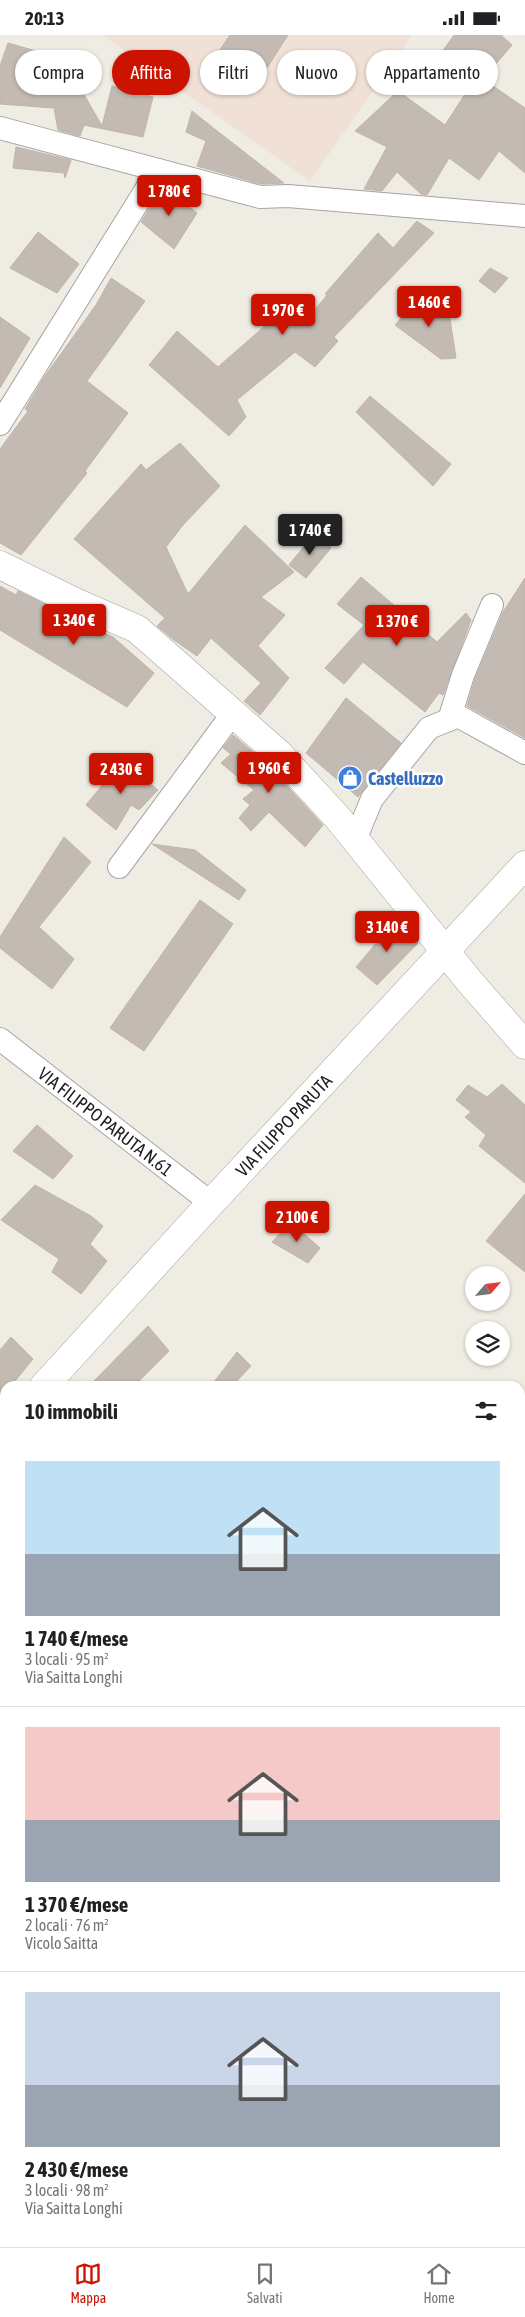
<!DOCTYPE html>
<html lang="it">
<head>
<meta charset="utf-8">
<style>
	:root { --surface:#fff; --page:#f2f2f2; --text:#202124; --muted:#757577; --line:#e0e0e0; --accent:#cb1300 }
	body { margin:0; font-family:"Asap Condensed",sans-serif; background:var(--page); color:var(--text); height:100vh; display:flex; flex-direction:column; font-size:19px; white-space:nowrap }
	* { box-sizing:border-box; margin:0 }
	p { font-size:16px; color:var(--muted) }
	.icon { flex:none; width:28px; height:28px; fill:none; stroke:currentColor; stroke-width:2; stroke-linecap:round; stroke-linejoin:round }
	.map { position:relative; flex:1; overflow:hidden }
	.details { position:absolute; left:0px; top:1346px; width:525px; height:866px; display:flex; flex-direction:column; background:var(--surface); border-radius:15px 15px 0 0; box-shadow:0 1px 4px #0004 }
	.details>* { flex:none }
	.hud { position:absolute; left:15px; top:15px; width:495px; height:45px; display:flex; gap:10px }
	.needle { width:32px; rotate:62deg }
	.controls { position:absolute; left:465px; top:1231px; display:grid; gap:10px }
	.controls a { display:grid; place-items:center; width:45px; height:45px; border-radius:50%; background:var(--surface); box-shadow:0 1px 4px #0004; font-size:25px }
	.price { position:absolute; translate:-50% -42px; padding:0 11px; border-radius:5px; background:var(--accent); color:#fff; font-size:16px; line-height:32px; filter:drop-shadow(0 1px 2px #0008) }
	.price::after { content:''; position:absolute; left:50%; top:30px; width:15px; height:11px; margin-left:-8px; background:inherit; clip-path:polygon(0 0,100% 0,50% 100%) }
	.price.current { background:#222; color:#fff }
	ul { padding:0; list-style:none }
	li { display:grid; align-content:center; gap:10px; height:265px; padding:0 25px }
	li+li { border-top:1px solid var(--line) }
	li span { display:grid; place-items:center; height:155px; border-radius:0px; color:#555 }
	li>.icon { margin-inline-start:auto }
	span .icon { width:90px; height:90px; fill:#fffc; stroke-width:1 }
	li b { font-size:21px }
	h2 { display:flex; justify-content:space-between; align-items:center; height:60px; padding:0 25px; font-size:21px }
	.chip { padding:0 18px; border-radius:22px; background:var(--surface); box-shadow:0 1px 4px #0004; font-size:18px; line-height:45px }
	.chip.current { background:var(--accent); color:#fff }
	.status { display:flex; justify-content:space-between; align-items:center; height:35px; padding:0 25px; background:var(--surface); direction:ltr }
	.status svg { height:14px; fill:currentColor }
	.tabs { display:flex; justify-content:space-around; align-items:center; height:70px; border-top:1px solid var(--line); background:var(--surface); font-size:14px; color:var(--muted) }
	.tabs a { display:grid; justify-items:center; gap:2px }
	.tabs .current { color:var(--accent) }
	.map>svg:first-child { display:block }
</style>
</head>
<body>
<div class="status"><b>20:13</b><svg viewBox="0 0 49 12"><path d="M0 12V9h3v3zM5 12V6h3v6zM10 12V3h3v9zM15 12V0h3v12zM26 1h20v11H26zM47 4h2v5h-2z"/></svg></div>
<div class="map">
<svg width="525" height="2212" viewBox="0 0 525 2212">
	<rect width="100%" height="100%" fill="#efece3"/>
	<path fill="#f1e0d6" d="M 102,0 L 412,0 L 310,146 Z"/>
	<path fill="#c3bbb3" stroke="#c0b4a6" d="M 230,0 L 288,0 L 251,58 L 211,28 Z
		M 454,0 L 501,0 L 512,10 L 483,44 L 525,73 L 525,138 L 499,116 L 479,145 L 449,123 L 427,160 L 421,159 L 397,137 L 382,156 L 364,154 L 387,112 L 355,96 L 398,56 L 445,90 L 469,53 L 437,24 Z
		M 8,8 L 43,18 L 48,33 L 71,37 L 102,91 L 112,51 L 153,62 L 143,102 L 84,90 L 80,101 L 58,95 L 54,73 L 0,69 L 0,31 Z
		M 192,76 L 212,92 L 284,148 L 261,149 L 197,131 L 206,106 L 186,97 Z
		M 16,112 L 71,125 L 65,143 L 64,138 L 13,133 Z
		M 163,151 L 197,178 L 174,214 L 141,187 Z
		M 417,186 L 434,198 L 334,302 L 338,306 L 315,332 L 295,317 L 237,365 L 246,382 L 229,401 L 149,330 L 177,296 L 218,332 L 274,283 L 301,292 L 327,260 L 325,259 L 378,198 L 393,213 Z
		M 38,197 L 79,229 L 57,258 L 10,233 Z
		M 490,233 L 508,243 L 495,258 L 479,246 Z
		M 111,243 L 145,266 L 87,346 L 128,378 L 85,436 L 87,438 L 21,520 L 0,508 L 0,414 L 28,376 L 25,374 L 45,341 L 96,270 Z
		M 423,258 L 450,284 L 456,323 L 441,324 L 395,290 Z
		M 0,282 L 30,303 L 0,353 Z
		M 370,361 L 451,429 L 433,451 L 356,377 Z
		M 180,408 L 220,451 L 183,490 L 166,512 L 188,559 L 245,490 L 294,537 L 261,562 L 285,580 L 258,611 L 289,643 L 260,680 L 244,666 L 261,648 L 211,603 L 197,621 L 174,605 L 157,591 L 165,583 L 74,504 L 141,429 L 146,435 Z
		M 314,499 L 331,513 L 306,543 L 289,530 Z
		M 361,542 L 437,607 L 466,578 L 471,585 L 443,660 L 439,658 L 425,677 L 363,627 L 344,649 L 325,633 L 364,590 L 337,569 Z
		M 525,543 L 525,703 L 467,671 L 475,644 L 503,577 Z
		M 0,551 L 16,560 L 18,556 L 113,602 L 154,638 L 127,672 L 0,595 Z
		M 346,663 L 401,708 L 358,762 L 306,718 Z
		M 233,700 L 267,729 L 323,790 L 305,812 L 269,777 L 251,796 L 239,783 L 250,770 L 243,764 L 254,755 L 221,728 L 231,719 L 223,713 Z
		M 123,725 L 158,755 L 139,775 L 131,770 L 116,795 L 86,770 Z
		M 64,802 L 91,827 L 39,892 L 74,924 L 52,954 L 0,913 L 0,902 Z
		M 152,809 L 195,815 L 246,855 L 239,865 Z
		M 200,865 L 233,889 L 144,1016 L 110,993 Z
		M 395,886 L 418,908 L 377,950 L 356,932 Z
		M 502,1049 L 525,1070 L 525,1148 L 479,1111 L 486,1100 L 465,1082 L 471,1077 L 456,1065 L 468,1050 L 487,1062 Z
		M 37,1090 L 73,1121 L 53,1144 L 13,1116 Z
		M 35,1150 L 91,1181 L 103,1191 L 90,1209 L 107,1226 L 81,1259 L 52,1237 L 59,1224 L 1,1185 Z
		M 525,1159 L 525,1237 L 486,1206 Z
		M 291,1187 L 320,1213 L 308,1228 L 272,1207 Z
		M 148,1291 L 169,1316 L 134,1351 L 89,1351 Z
		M 11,1302 L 33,1324 L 11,1351 L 5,1351 L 5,1359 L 0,1366 L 0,1315 Z
		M 237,1317 L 251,1331 L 232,1351 L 211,1351 Z"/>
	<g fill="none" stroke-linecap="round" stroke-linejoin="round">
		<defs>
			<g id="minor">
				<path d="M 0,93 L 260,162 L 288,161 L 525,181"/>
				<path d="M 0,389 L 158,135"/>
				<path d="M 449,685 L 463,640 L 492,570"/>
				<path d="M 355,805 L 372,764 L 429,693 L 458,681 L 525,718"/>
				<path d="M 119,832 L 233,678"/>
				<path id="s1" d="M 0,1004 L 211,1168"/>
			</g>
			<g id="tertiary">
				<path d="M 0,530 L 75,567 L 137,594 L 278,718 L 337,782 L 470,947 L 525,1010"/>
				<path id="s2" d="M 44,1351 L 211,1168 L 525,830"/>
				<path d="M 0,1399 L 5,1394"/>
				<path d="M 0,2074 L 5,2078"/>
				<path d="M 184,2208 L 191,2212"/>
			</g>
		</defs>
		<use href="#minor" stroke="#a4a4a4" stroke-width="24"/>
		<use href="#tertiary" stroke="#a4a4a4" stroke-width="29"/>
		<use href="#minor" stroke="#fff" stroke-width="22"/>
		<use href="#tertiary" stroke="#fff" stroke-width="28"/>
	</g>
	<defs>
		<symbol id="shop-disc" viewBox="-11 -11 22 22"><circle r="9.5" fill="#3f7fe0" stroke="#fff"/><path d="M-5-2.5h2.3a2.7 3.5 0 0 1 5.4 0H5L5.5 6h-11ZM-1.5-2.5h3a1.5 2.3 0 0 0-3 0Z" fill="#fff"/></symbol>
	</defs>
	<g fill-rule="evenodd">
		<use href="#shop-disc" x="336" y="729" width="28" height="28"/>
	</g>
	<g text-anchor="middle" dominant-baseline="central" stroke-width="5" stroke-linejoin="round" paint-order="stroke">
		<g font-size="18" font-weight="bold" fill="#366cbe" stroke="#fff" text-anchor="start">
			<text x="368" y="743">Castelluzzo</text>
		</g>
		<g font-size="18" fill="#1d1d1d" stroke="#fff">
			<text stroke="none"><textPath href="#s1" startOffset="134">VIA FILIPPO PARUTA N.61</textPath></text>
			<text stroke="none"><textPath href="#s2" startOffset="354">VIA FILIPPO PARUTA</textPath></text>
		</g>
	</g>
</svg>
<div class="controls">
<a><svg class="needle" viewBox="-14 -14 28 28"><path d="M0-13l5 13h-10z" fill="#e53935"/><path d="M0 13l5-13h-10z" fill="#757577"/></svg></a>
<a><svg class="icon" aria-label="layers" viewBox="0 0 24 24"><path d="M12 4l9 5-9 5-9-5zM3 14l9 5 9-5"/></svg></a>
</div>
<b class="price" style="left:169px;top:182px">1 780 €</b>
<b class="price" style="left:429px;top:293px">1 460 €</b>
<b class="price" style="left:283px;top:301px">1 970 €</b>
<b class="price current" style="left:310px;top:521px">1 740 €</b>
<b class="price" style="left:74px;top:611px">1 340 €</b>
<b class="price" style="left:397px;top:612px">1 370 €</b>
<b class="price" style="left:269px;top:759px">1 960 €</b>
<b class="price" style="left:121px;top:760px">2 430 €</b>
<b class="price" style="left:387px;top:918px">3 140 €</b>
<b class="price" style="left:297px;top:1208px">2 100 €</b>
<div class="hud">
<a class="chip">Compra</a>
<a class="chip current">Affitta</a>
<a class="chip">Filtri</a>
<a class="chip">Nuovo</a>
<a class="chip">Appartamento</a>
</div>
<section class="details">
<h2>10 immobili<svg class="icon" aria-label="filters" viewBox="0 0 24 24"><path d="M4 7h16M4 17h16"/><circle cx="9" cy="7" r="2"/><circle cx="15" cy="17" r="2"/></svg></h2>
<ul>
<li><span style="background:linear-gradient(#bfe0f5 60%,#9aa5b1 0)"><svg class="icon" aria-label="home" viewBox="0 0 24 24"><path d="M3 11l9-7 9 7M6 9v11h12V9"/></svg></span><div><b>1 740 €/mese</b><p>3 locali · 95 m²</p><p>Via Saitta Longhi</p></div></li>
<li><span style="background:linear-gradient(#f6c9c9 60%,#9aa5b1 0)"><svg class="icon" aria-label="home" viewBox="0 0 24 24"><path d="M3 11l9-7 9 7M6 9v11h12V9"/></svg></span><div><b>1 370 €/mese</b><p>2 locali · 76 m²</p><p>Vicolo Saitta</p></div></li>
<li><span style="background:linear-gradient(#c9d6e8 60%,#9aa5b1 0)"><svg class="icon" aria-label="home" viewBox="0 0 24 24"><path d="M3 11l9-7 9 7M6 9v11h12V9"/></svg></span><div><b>2 430 €/mese</b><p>3 locali · 98 m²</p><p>Via Saitta Longhi</p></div></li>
</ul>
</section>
</div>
<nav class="tabs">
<a class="current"><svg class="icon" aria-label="map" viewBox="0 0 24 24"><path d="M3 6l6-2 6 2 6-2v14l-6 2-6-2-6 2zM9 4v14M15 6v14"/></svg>Mappa</a>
<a><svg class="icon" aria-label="saved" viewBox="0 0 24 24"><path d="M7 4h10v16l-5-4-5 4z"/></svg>Salvati</a>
<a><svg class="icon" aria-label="home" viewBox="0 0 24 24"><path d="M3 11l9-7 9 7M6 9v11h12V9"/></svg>Home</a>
</nav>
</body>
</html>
